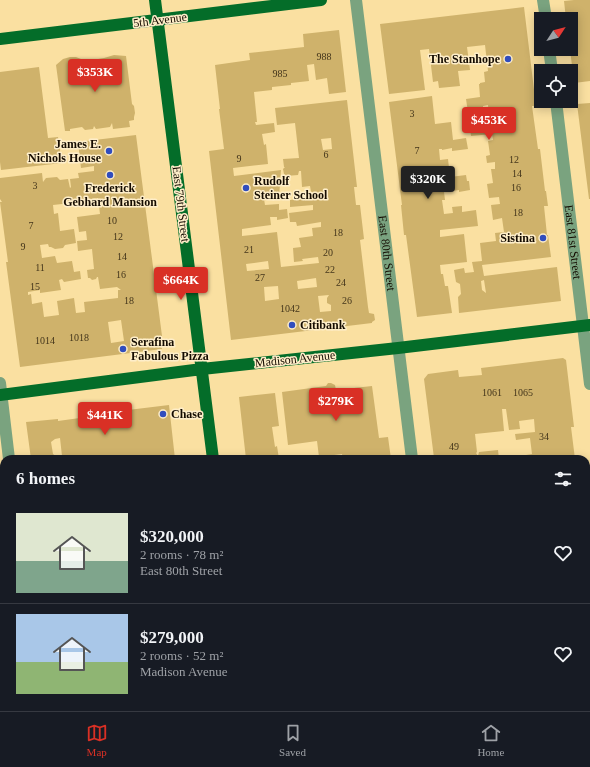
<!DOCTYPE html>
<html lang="en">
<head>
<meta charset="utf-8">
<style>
	:root { --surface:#171b24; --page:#242831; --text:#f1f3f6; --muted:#9ea1a6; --line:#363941; --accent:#d93025 }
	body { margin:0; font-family:Georgia,serif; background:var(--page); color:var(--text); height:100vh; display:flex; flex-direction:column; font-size:15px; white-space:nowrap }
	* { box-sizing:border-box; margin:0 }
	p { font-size:13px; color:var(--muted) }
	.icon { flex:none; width:22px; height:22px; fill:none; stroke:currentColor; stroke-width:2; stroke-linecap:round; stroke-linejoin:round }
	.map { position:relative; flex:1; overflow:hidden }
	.sheet { position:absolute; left:0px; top:455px; width:590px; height:256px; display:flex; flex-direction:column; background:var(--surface); border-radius:12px 12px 0 0; box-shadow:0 2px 10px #0003 }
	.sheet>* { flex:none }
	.needle { width:26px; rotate:54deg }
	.fabs { position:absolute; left:534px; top:12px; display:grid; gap:8px }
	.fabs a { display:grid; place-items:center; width:44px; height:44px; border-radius:0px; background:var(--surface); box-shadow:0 2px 10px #0003; font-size:20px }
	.price { position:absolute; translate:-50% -34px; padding:0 9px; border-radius:4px; background:var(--accent); color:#fff; font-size:13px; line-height:26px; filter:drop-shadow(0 1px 2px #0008) }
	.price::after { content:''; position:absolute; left:50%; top:24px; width:12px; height:9px; margin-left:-6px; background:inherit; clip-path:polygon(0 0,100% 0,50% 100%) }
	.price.on { background:#222; color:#fff }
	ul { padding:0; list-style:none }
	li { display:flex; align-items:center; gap:12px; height:100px; padding:0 16px }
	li+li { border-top:1px solid var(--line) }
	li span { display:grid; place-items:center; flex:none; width:112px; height:80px; border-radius:0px; color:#555 }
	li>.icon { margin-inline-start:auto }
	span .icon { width:48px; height:48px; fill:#fffc; stroke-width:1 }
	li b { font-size:17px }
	h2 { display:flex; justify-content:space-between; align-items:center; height:48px; padding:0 16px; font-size:17px }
	.dock { display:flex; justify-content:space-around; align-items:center; height:56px; border-top:1px solid var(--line); background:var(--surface); font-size:11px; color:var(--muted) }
	.dock a { display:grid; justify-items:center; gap:2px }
	.dock .on { color:var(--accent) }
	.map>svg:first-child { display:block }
</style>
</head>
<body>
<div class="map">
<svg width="590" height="711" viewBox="0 0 590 711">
	<rect width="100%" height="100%" fill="#fae0a1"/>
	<path fill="#cfb26b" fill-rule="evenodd" d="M 574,0 L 590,0 L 590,81 L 574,83 L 570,49 L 571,49 L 571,19 L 566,19 L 564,1 Z
		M 524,7 L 536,106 L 532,106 L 538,149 L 540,149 L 545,191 L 546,191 L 548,206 L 544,206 L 547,235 L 548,235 L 551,257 L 482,265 L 484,276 L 557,267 L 561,301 L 459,313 L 458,297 L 461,294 L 460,284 L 456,282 L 454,270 L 464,268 L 465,273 L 474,272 L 472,262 L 482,261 L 480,243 L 496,241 L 495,233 L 504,232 L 502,218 L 493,220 L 491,205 L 500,204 L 499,197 L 489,198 L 487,184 L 493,183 L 491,169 L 495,169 L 495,162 L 487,163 L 486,156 L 490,155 L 488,141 L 493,140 L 492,134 L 471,136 L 470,128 L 482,127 L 481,119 L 489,118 L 488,105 L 483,106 L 483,110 L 468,112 L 466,99 L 480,97 L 479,84 L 480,84 L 480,83 L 485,82 L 484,72 L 488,71 L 485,45 L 467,47 L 470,70 L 458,71 L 460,86 L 439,88 L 438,81 L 433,82 L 429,49 L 420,50 L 425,90 L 389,94 L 380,24 ZM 484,280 L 486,293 L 482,290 L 481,281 Z
		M 339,30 L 346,92 L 329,94 L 327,78 L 316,80 L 314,64 L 307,65 L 309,81 L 291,83 L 291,85 L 272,87 L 272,90 L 254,92 L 257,122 L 255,122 L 256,125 L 274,123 L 275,132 L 262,134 L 264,145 L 266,144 L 268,164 L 233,168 L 234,176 L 281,170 L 279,197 L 264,199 L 265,205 L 279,204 L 279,210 L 287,209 L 288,218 L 277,220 L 277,217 L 270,217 L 271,225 L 242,229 L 242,236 L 277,232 L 281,267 L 319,263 L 318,257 L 302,259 L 303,261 L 294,262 L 293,248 L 301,247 L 299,238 L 313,236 L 312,228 L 321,227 L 321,222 L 297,226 L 296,222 L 290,222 L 289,213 L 313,210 L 313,205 L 290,207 L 290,200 L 312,197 L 310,186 L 302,187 L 301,171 L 299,171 L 298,175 L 286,176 L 284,174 L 283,169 L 285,167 L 284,167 L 283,159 L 299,158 L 295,123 L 277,125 L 275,108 L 347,100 L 357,187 L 354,187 L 356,205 L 360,205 L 364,239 L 360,240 L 368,307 L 369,313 L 374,314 L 375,320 L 372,322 L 372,323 L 231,340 L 209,151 L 224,149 L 219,109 L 220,109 L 215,65 L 250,60 L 249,53 L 304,47 L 303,34 ZM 331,138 L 332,149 L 323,150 L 321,139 ZM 268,261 L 269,269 L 247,271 L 246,264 ZM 316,278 L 317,287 L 298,289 L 297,281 ZM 278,286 L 279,299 L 265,301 L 264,287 ZM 329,295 L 327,298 L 327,303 L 331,305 L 331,311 L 320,312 L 318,296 Z
		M 114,55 L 126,56 L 132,104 L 134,106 L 135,113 L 134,117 L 134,120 L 129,121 L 130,127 L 113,129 L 112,123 L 110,127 L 96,129 L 94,126 L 93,129 L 85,130 L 82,127 L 70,129 L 70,131 L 65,131 L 56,65 L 63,59 L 70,57 L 76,57 L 86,61 L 104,58 Z
		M 39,67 L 48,138 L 58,137 L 62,163 L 1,170 L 0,162 L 0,72 Z
		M 432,96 L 435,124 L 451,122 L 453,140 L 466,138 L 468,149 L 452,151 L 452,148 L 442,150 L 442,149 L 439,149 L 440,160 L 448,159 L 449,168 L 441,168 L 442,171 L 450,170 L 450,177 L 466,175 L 467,181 L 469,181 L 470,190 L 459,192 L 459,190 L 444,192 L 445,200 L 442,200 L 444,214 L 453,213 L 452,207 L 462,206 L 462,212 L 476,210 L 478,226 L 440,230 L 440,237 L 464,234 L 467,262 L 440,265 L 441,274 L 443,274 L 445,286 L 448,286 L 452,313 L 417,317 L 406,235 L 404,235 L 401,205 L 402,205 L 389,102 Z
		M 590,103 L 590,199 L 589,199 L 577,104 Z
		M 136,135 L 162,336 L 160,336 L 162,349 L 20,367 L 6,262 L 8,262 L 0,202 L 2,202 L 0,199 L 0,178 L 42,173 L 43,182 L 46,178 L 57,177 L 60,180 L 68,179 L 70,188 L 71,187 L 70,179 L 79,178 L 78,173 L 94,171 L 94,166 L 81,168 L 78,142 ZM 98,198 L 100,214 L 77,217 L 79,232 L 86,231 L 87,240 L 77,241 L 78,251 L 92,249 L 94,269 L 87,270 L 88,278 L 90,278 L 92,280 L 96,279 L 97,277 L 98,277 L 100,289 L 117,287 L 121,290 L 118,290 L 118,298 L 84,302 L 85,312 L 76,313 L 74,298 L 57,301 L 59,315 L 44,317 L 42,302 L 32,304 L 31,294 L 28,295 L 28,292 L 40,290 L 40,293 L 61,290 L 59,280 L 62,279 L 64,282 L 81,279 L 80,271 L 74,272 L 72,261 L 57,263 L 55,256 L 42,258 L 40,245 L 48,244 L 49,247 L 51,247 L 55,249 L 63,248 L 65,245 L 76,243 L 74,229 L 60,231 L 58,213 L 54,214 L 53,205 L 71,203 L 71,202 ZM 121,320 L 124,341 L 111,343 L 108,322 Z
		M 563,358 L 566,360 L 574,427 L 571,427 L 575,459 L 520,459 L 520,456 L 532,454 L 530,438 L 516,440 L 515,434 L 535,432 L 534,419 L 519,421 L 520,429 L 509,430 L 506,409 L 502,409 L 504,431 L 475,434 L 477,452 L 476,453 L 478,456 L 479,452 L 498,450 L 499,459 L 436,459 L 436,457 L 434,458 L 424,379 L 428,374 L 458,370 L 459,377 L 482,375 L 481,368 Z
		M 328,383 L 331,383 L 335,385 L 336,390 L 372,386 L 379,438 L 388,437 L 391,459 L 343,459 L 342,454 L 319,457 L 317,441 L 288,445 L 282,392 L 326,386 Z
		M 275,393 L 279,426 L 272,427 L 275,447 L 277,446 L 279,459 L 246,459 L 239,397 Z
		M 169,405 L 175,459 L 31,459 L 26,422 L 58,419 L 58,421 L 87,417 L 87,415 ZM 60,438 L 62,456 L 57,457 L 53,454 L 51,442 L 55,439 Z
		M 586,562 L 587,562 L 589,580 L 586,581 Z
		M 0,572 L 1,572 L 4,597 L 4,637 L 0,638 Z
		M 590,588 L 590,637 L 586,637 L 586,589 Z
		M 4,645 L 4,708 L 0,708 L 0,646 Z"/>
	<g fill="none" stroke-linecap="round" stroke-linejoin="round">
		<path stroke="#83724e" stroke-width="2.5" stroke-dasharray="2 2" stroke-linecap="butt" d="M 428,707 L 428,710"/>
		<g stroke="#7aa37f" stroke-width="12">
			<path id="s1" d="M 356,0 L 412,459"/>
			<path d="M 543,0 L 546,19"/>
			<path d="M 549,49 L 552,71"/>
			<path id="s2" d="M 556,101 L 590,384"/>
			<path d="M 0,383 L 9,459"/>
			<path d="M 40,707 L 40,711"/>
			<path d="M 443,707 L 444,711"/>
		</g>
		<path stroke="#046d29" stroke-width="12" d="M 155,0 L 213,459
			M 0,39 L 321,0
			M 0,395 L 202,369 L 398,348 L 590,325
			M 586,665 L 590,664
			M 586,705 L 590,705
			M 204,711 L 245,707
			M 538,711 L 570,707"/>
	</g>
	<g fill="#314dbd" stroke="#feeec9" stroke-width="1.5">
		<circle cx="508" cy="59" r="4"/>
		<circle cx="109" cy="151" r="4"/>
		<circle cx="110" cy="175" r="4"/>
		<circle cx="246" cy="188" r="4"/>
		<circle cx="543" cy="238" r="4"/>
		<circle cx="292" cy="325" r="4"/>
		<circle cx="123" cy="349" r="4"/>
		<circle cx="163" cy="414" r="4"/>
	</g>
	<g text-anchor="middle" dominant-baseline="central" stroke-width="3" stroke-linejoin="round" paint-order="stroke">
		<g font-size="10" fill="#43351b">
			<text x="324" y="56">988</text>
			<text x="280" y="73">985</text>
			<text x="412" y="113">3</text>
			<text x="417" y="150">7</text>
			<text x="326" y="154">6</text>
			<text x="239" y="158">9</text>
			<text x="514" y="159">12</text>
			<text x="517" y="173">14</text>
			<text x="35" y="185">3</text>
			<text x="516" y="187">16</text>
			<text x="518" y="212">18</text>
			<text x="112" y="220">10</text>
			<text x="31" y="225">7</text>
			<text x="338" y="232">18</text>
			<text x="118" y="236">12</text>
			<text x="23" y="246">9</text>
			<text x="249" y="249">21</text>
			<text x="328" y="252">20</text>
			<text x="122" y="256">14</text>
			<text x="40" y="267">11</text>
			<text x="330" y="269">22</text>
			<text x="121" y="274">16</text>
			<text x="260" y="277">27</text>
			<text x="341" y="282">24</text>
			<text x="35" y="286">15</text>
			<text x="129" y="300">18</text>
			<text x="347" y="300">26</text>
			<text x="290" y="308">1042</text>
			<text x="79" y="337">1018</text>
			<text x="45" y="340">1014</text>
			<text x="492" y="392">1061</text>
			<text x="523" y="392">1065</text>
			<text x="544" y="436">34</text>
			<text x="454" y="446">49</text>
		</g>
		<g font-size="12" fill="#140b00" stroke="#feeec9">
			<text transform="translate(160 20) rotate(-7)">5th Avenue</text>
			<text transform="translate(181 204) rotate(83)">East 79th Street</text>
			<text stroke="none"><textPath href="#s2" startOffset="142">East 81st Street</textPath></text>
			<text stroke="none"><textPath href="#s1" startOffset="255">East 80th Street</textPath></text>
			<text transform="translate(295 359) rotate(-6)">Madison Avenue</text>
		</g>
		<g font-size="12" font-weight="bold" fill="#140b00" stroke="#feeec9" text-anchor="start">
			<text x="500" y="59" text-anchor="end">The Stanhope</text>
			<text x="101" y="144" text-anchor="end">James E.<tspan x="101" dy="14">Nichols House</tspan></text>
			<text x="254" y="181">Rudolf<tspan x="254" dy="14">Steiner School</tspan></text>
			<text x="110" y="188" text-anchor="middle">Frederick<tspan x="110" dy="14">Gebhard Mansion</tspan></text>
			<text x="535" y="238" text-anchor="end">Sistina</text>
			<text x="300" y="325">Citibank</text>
			<text x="131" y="342">Serafina<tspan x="131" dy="14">Fabulous Pizza</tspan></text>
			<text x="171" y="414">Chase</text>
		</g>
	</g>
</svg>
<div class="fabs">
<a><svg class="needle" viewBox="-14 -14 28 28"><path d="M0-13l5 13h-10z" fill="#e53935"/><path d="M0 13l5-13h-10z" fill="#9ea1a6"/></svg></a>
<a><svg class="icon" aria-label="locate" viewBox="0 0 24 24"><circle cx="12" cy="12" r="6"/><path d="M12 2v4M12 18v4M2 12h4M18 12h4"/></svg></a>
</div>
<b class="price" style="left:95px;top:93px">$353K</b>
<b class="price" style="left:489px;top:141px">$453K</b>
<b class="price on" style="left:428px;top:200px">$320K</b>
<b class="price" style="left:181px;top:301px">$664K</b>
<b class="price" style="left:336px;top:422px">$279K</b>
<b class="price" style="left:105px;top:436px">$441K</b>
<section class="sheet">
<h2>6 homes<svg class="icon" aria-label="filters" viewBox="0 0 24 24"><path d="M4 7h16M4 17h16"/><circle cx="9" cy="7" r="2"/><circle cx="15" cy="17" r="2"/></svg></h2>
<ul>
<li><span style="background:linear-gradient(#dfe7d0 60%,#7fa58c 0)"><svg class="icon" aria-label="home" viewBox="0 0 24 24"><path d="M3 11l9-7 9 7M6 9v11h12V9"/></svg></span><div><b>$320,000</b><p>2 rooms · 78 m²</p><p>East 80th Street</p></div><svg class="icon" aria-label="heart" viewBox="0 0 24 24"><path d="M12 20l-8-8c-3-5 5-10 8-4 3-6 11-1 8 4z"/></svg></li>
<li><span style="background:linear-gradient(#a9c7e8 60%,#8fb573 0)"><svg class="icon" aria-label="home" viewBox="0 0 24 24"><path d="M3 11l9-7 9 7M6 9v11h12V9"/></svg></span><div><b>$279,000</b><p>2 rooms · 52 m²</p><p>Madison Avenue</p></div><svg class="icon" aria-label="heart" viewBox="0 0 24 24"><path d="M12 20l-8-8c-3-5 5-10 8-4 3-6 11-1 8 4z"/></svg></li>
</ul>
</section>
</div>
<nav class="dock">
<a class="on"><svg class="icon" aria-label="map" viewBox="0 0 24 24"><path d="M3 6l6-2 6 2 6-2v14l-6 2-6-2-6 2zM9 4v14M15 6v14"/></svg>Map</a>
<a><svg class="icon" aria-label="saved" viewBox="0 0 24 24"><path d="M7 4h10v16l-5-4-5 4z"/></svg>Saved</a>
<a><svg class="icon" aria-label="home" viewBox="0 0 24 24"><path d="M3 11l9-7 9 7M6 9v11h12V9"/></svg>Home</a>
</nav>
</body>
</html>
